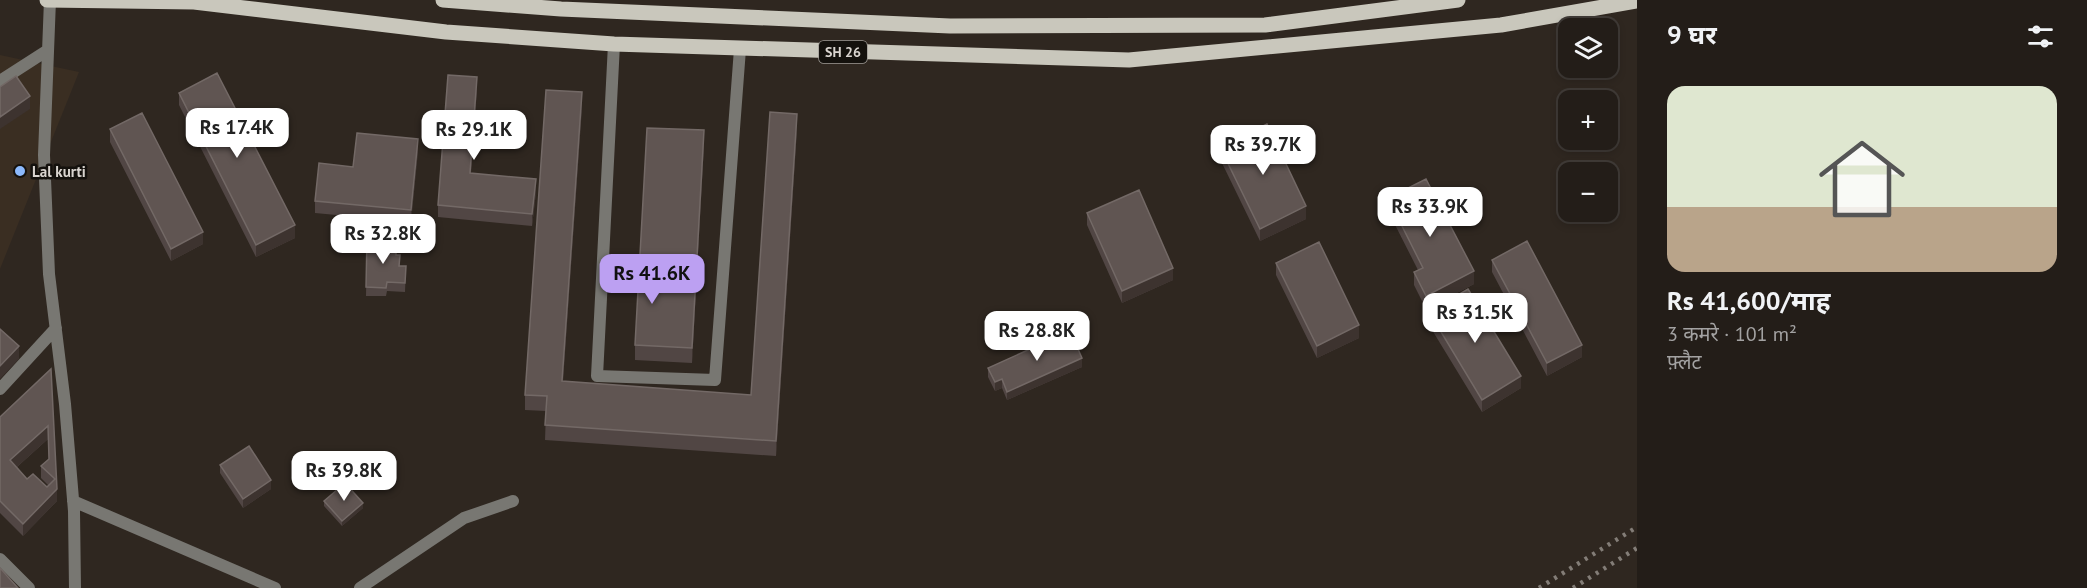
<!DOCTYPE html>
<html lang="hi">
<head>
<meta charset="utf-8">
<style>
	:root { --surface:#231d18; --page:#2b2621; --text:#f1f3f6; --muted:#a3a2a2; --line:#403b37; --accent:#bca0f2 }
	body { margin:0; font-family:"PT Sans","Noto Sans Devanagari",sans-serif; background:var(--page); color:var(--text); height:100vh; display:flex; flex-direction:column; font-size:22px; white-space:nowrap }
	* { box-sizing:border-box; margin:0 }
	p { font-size:20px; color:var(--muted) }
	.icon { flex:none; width:33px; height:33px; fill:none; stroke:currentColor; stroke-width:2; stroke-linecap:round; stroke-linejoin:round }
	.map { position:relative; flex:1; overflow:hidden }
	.side { display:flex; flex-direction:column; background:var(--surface); width:450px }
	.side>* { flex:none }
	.tools { position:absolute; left:1558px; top:18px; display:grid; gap:12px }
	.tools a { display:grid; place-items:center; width:60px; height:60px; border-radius:12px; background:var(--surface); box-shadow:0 3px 9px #0003,0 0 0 2px var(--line); font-size:30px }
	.price { position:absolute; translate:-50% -51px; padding:0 14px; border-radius:12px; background:#fff; color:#222; font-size:20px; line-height:39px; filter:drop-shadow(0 2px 3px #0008) }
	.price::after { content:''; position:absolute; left:50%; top:36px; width:18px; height:14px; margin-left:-9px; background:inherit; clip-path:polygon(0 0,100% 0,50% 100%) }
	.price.selected { background:var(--accent); color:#111 }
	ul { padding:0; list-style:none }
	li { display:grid; align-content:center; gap:12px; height:318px; padding:0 30px }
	li span { display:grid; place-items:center; height:186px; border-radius:18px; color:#555 }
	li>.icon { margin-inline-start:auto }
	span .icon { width:108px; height:108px; fill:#fffc; stroke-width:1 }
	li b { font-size:26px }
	h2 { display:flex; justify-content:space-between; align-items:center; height:72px; padding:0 30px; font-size:26px }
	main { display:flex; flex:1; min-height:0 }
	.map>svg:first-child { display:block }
</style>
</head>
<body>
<main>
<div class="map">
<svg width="1637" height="588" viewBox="0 0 1637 588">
	<rect width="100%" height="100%" fill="#2f2720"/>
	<path fill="#3a2e22" d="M 0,55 L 79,72 L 0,269 Z"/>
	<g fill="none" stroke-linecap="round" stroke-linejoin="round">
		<path stroke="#787772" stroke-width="12" d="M 50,0 L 44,155 L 49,274 L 65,404 L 74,511 L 75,588
			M 614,44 L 597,376 L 715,380 L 740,49
			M 0,81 L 48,50
			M 0,389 L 56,328
			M 73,501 L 275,588
			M 0,559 L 29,588
			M 360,588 L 464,518 L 513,501"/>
		<path stroke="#c9c7bc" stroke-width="15" d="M 47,0 L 194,2 L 446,32 L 614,44 L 1129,60 L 1501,25 L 1637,1
			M 443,0 L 561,9 L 950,26 L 1265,25 L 1458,0"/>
		<path stroke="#837d77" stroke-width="4.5" stroke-dasharray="3 6" stroke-linecap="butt" d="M 1539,588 L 1637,527
			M 1573,588 L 1637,548"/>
	</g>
	<path fill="#514644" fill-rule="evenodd" d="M 477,89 L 471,173 L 536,192 L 532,226 L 438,217 L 438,205 Z
		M 179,93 L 295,238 L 256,257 L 179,105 Z
		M 582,107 L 563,381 L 751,395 L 797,129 L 776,456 L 545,440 L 546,411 L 525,410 L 525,395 Z
		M 110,129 L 203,244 L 171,261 L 110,142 Z
		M 704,145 L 692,363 L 635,360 L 635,345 Z
		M 1220,147 L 1306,219 L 1260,241 L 1220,159 Z
		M 418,151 L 411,222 L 315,213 L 315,201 L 353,167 Z
		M 1388,198 L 1474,284 L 1426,309 L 1414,285 L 1414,272 L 1418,270 L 1388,211 Z
		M 1087,213 L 1173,280 L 1122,303 L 1087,225 Z
		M 367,238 L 396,255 L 400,266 L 406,266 L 405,292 L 387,291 L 386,296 L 366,296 Z
		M 1492,260 L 1582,357 L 1547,376 L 1492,272 Z
		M 1276,263 L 1359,338 L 1317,358 L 1276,275 Z
		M 1429,312 L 1521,388 L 1482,412 L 1429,325 Z
		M 1082,367 L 1007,400 L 1002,388 L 995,391 L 988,377 L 988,368 Z
		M 51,369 L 57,501 L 23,536 L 0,513 L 0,417 ZM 48,439 L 49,459 L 41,466 L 41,478 L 48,485 L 47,487 L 27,479 L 17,467 Z
		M 220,465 L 271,489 L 243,508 L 220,473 Z
		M 324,501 L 363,508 L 342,526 L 324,506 Z"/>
	<path fill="#3d332f" d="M 477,77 L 477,89 L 470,185 L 470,173 Z
		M 582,92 L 582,107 L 562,396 L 562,381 Z
		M 30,96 L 30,109 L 0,129 L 0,117 Z
		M 797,114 L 797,129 L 776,456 L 776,441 Z
		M 704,130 L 704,145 L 692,363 L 692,348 Z
		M 418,139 L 418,151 L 411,222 L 411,210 Z
		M 536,179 L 536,192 L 532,226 L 532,214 Z
		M 1306,206 L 1306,219 L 1260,241 L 1260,229 Z
		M 295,225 L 295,238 L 256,257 L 256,245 Z
		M 203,232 L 203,244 L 171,261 L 171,249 Z
		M 1173,268 L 1173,280 L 1122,303 L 1122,291 Z
		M 1474,271 L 1474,284 L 1426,309 L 1426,296 Z
		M 1359,325 L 1359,338 L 1317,358 L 1317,346 Z
		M 1582,345 L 1582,357 L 1547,376 L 1547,363 Z
		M 19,346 L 19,359 L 0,379 L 0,366 Z
		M 1082,358 L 1082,367 L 1007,400 L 1007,392 Z
		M 1521,376 L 1521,388 L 1482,412 L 1482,400 Z
		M 1002,379 L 1002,388 L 995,391 L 995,382 Z
		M 48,426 L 48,439 L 10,473 L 10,460 Z
		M 271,480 L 271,489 L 243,508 L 243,499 Z
		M 57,489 L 57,501 L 23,536 L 23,524 Z
		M 363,503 L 363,508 L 342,526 L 342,521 Z"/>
	<path fill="#605552" stroke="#736966" stroke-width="1.5" fill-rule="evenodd" d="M 217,73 L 295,225 L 256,245 L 179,93 Z
		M 448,75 L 477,77 L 470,173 L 536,179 L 532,214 L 438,205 Z
		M 16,76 L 30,96 L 0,117 L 0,87 Z
		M 546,90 L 582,92 L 562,381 L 751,395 L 770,112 L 797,114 L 776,441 L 545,425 L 547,396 L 525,395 Z
		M 142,113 L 203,232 L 171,249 L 110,129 Z
		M 1267,124 L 1306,206 L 1260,229 L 1220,147 Z
		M 647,128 L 704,130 L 692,348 L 635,345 Z
		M 357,133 L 418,139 L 411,210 L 315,201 L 319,163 L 353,167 Z
		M 1426,179 L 1474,271 L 1426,296 L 1414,272 L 1423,268 L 1388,198 Z
		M 1139,190 L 1173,268 L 1122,291 L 1087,213 Z
		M 367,238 L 384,238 L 384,247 L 396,247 L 396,255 L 400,255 L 399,266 L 406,266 L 405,283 L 387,282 L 386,288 L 366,287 Z
		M 1527,241 L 1582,345 L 1547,363 L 1492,260 Z
		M 1319,242 L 1359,325 L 1317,346 L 1276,263 Z
		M 1468,289 L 1521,376 L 1482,400 L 1429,312 Z
		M 0,329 L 19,346 L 0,366 Z
		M 1070,331 L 1082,358 L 1007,392 L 1002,379 L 995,382 L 988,368 Z
		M 51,369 L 57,489 L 23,524 L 0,501 L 0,417 ZM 48,426 L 49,459 L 41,466 L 55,479 L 47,487 L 33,474 L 27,479 L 10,460 Z
		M 249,446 L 271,480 L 243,499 L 220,465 Z
		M 345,483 L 363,503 L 342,521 L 324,501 Z
		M 0,568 L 18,588 L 0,588 Z"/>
	<circle fill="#8cb9fc" stroke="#14110d" stroke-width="2" cx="20" cy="171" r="6"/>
	<g text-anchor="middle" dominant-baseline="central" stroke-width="5" stroke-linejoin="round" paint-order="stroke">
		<rect fill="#14110d" stroke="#9e9a95" stroke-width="1.5" x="819" y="41" width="48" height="22" rx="4.5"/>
		<g font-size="14" font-weight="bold" fill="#d9d4cf">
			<text x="843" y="52">SH 26</text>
		</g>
		<g font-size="15" font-weight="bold" fill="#d9d4cf" stroke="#14110d" text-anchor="start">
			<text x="32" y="171">Lal kurti</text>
		</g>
	</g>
</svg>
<div class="tools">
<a><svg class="icon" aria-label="layers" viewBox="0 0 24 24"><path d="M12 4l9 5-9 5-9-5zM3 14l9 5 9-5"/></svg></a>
<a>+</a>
<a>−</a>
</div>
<b class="price" style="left:237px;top:159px">Rs 17.4K</b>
<b class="price" style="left:474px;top:161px">Rs 29.1K</b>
<b class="price" style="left:1263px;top:176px">Rs 39.7K</b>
<b class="price" style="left:1430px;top:238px">Rs 33.9K</b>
<b class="price" style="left:383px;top:265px">Rs 32.8K</b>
<b class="price selected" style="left:652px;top:305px">Rs 41.6K</b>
<b class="price" style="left:1475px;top:344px">Rs 31.5K</b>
<b class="price" style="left:1037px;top:362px">Rs 28.8K</b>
<b class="price" style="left:344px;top:502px">Rs 39.8K</b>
</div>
<section class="side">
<h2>9 घर<svg class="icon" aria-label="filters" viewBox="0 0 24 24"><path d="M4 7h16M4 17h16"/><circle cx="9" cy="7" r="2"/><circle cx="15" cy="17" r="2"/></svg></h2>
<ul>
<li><span style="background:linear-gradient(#dfe7d0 65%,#b9a48a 0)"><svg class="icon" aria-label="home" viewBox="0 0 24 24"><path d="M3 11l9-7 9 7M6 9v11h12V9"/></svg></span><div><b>Rs 41,600/माह</b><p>3 कमरे · 101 m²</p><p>फ़्लैट</p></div></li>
</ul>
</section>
</main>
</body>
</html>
